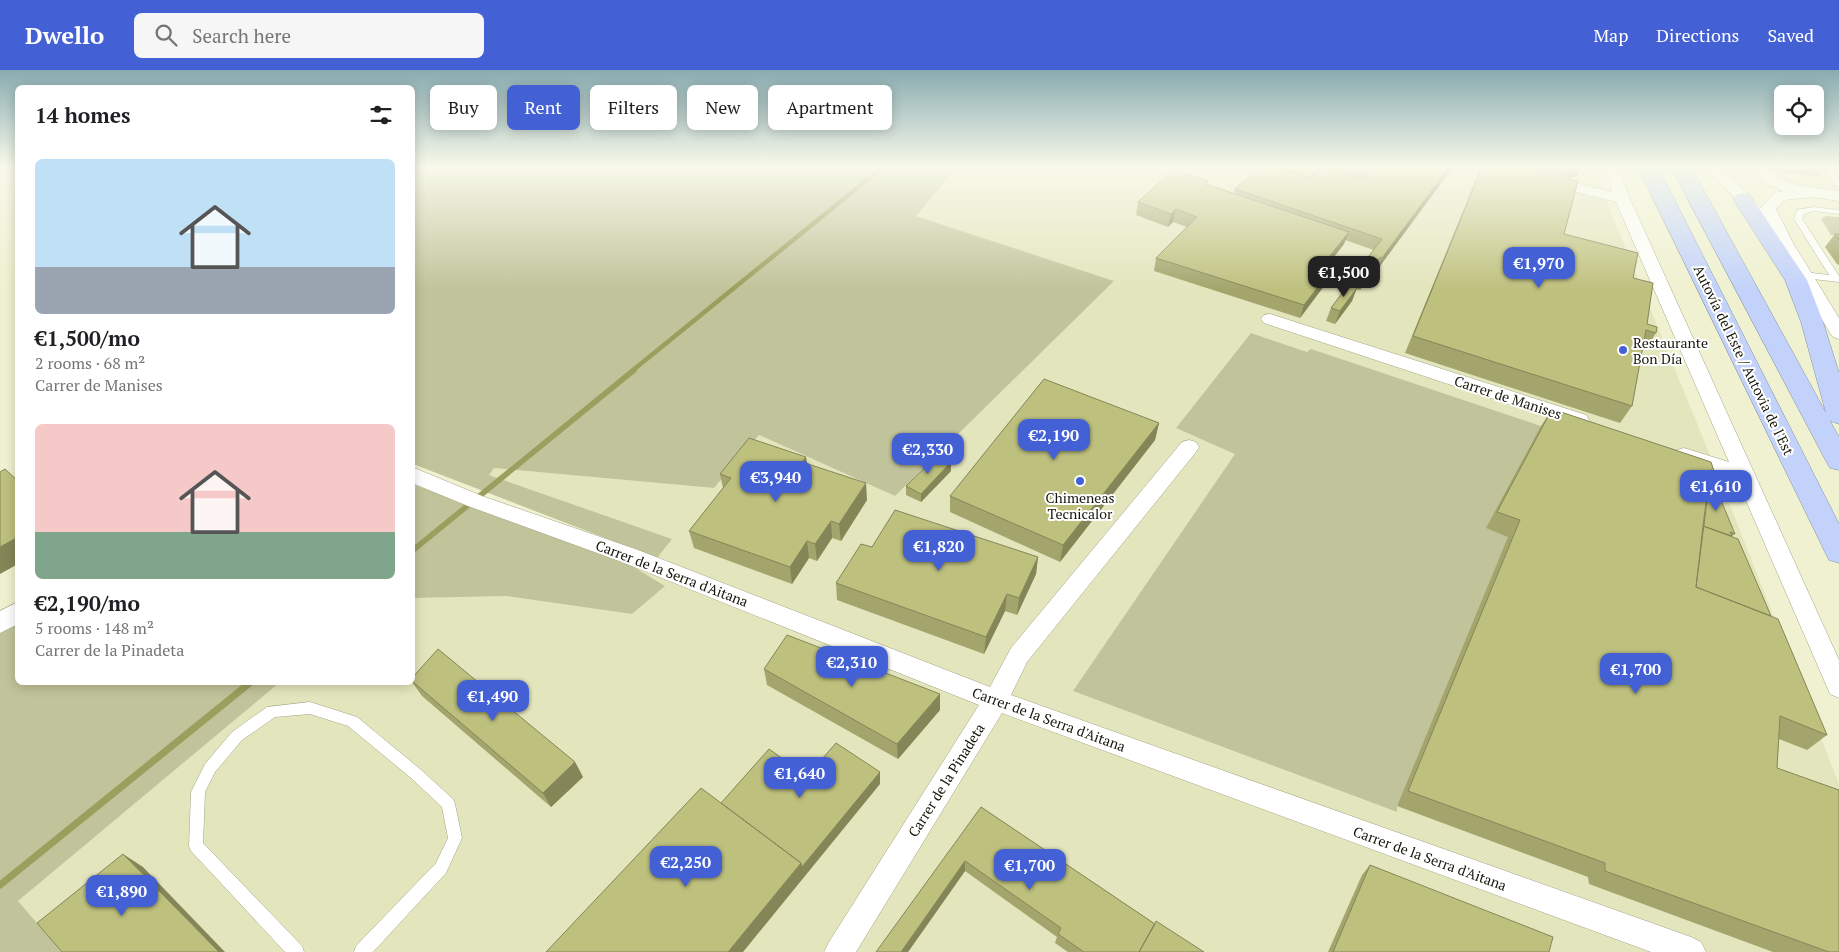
<!DOCTYPE html>
<html lang="en">
<head>
<meta charset="utf-8">
<style>
	:root { --surface:#fff; --page:#f6f6f6; --text:#202124; --muted:#757577; --accent:#4361d4 }
	body { margin:0; font-family:"PT Serif",serif; background:var(--page); color:var(--text); height:100vh; display:flex; flex-direction:column; font-size:19px; white-space:nowrap }
	* { box-sizing:border-box; margin:0 }
	p { font-size:16px; color:var(--muted) }
	.icon { flex:none; width:28px; height:28px; fill:none; stroke:currentColor; stroke-width:2; stroke-linecap:round; stroke-linejoin:round }
	.map { position:relative; flex:1; overflow:hidden }
	.side { position:absolute; left:15px; top:15px; width:400px; height:600px; display:flex; flex-direction:column; background:var(--surface); border-radius:8px; box-shadow:0 2px 12px #0003 }
	.side>* { flex:none }
	.top-card { position:absolute; left:430px; top:15px; width:475px; height:45px; display:flex; gap:10px }
	.tools { position:absolute; left:1774px; top:15px; display:grid; gap:10px }
	.tools a { display:grid; place-items:center; width:50px; height:50px; border-radius:8px; background:var(--surface); box-shadow:0 2px 12px #0003; font-size:25px }
	.price { position:absolute; translate:-50% -42px; padding:0 11px; border-radius:10px; background:var(--accent); color:#fff; font-size:16px; line-height:32px; filter:drop-shadow(0 1px 2px #0008) }
	.price::after { content:''; position:absolute; left:50%; top:30px; width:15px; height:11px; margin-left:-8px; background:inherit; clip-path:polygon(0 0,100% 0,50% 100%) }
	.price.active { background:#222; color:#fff }
	ul { padding:0; list-style:none }
	li { display:grid; align-content:center; gap:10px; height:265px; padding:0 20px }
	li span { display:grid; place-items:center; height:155px; border-radius:8px; color:#555 }
	li>.icon { margin-inline-start:auto }
	span .icon { width:90px; height:90px; fill:#fffc; stroke-width:1 }
	li b { font-size:21px }
	h2 { display:flex; justify-content:space-between; align-items:center; height:60px; padding:0 20px; font-size:21px }
	.tag { padding:0 18px; border-radius:8px; background:var(--surface); box-shadow:0 2px 12px #0003; font-size:18px; line-height:45px }
	.tag.active { background:var(--accent); color:#fff }
	header { display:flex; align-items:center; gap:30px; box-sizing:border-box; height:70px; padding:0 25px; background:var(--accent); color:#fff }
	header strong { font-size:24px }
	nav { display:flex; gap:28px; margin-inline-start:auto; font-size:18px }
	.search { width:350px; height:45px; background:var(--page); display:flex; align-items:center; gap:12px; box-sizing:border-box; padding:0 18px; border-radius:8px; color:var(--muted); font-size:19px }
	.map>svg:first-child { display:block }
</style>
</head>
<body>
<header>
<strong>Dwello</strong>
<div class="search"><svg class="icon" aria-label="search" viewBox="0 0 24 24"><circle cx="10" cy="10" r="6"/><path d="M15 15l6 6"/></svg>Search here</div>
<nav><a>Map</a><a>Directions</a><a>Saved</a></nav>
</header>
<div class="map">
<svg width="1839" height="882" viewBox="0 0 1839 882">
	<rect width="100%" height="100%" fill="#eff1d0"/>
	<path fill="#e3e5bd" fill-rule="evenodd" d="M 957,97 L 1596,97 L 1599,113 L 1723,417 L 1839,714 L 1839,882 L 62,882 L 18,831 L 279,613 L 412,612 L 413,528 L 507,526 L 632,544 L 664,516 L 627,493 L 672,469 L 489,405 L 493,398 L 714,418 L 759,365 L 895,426 L 1114,211 L 916,146 ZM 1251,263 L 1307,282 L 1396,742 L 1073,621 L 1236,383 L 1176,358 Z
		M 1759,97 L 1839,97 L 1839,122 L 1792,117 Z"/>
	<path fill="#c1c39a" d="M 412,97 L 957,97 L 916,146 L 1114,211 L 895,426 L 759,365 L 714,418 L 494,398 L 489,405 L 672,469 L 657,488 L 413,394 Z
		M 1826,146 L 1839,147 L 1839,166 L 1831,165 L 1821,149 Z
		M 1251,263 L 1307,282 L 1311,279 L 1541,356 L 1509,467 L 1397,736 L 1397,742 L 1073,621 L 1235,384 L 1176,358 Z
		M 412,414 L 627,493 L 665,516 L 632,544 L 507,526 L 413,528 Z
		M 17,549 L 18,612 L 279,613 L 18,831 L 62,882 L 0,882 L 0,561 Z"/>
	<g fill="none" stroke-linecap="round" stroke-linejoin="round">
		<path stroke="#9c9e5d" stroke-width="4.5" d="M 632,301 L 883,97"/>
		<path stroke="#9c9e5d" stroke-width="5.5" d="M 412,481 L 634,300"/>
		<path stroke="#9c9e5d" stroke-width="7" d="M 0,815 L 251,612"/>
		<defs>
			<path id="lane" d="M 1822,97 L 1830,97 L 1839,109 L 1839,116 L 1836,116 Z
				M 1813,137 L 1839,140 L 1839,144 L 1813,141 L 1804,144 L 1802,149 L 1839,206 L 1839,212 L 1804,208 L 1800,205 L 1804,202 L 1829,205 L 1794,149 L 1797,140 Z
				M 310,632 L 357,647 L 420,699 L 453,729 L 455,734 L 462,768 L 446,803 L 373,882 L 354,882 L 356,876 L 436,793 L 448,768 L 442,737 L 410,707 L 348,656 L 310,644 L 275,647 L 242,670 L 215,702 L 205,722 L 203,773 L 302,876 L 304,882 L 285,882 L 191,781 L 189,776 L 191,722 L 205,694 L 232,662 L 267,637 Z"/>
			<path id="street" d="M 1604,97 L 1618,97 L 1630,129 L 1839,590 L 1839,628 L 1830,624 L 1827,617 L 1737,410 L 1677,390 L 1674,385 L 1677,380 L 1684,378 L 1729,392 L 1616,132 L 1544,114 L 1542,111 L 1544,108 L 1549,107 L 1612,122 Z
				M 1706,97 L 1721,97 L 1761,138 L 1774,123 L 1784,121 L 1766,114 L 1746,97 L 1762,97 L 1777,108 L 1797,115 L 1839,121 L 1839,131 L 1812,127 L 1784,130 L 1776,139 L 1793,173 L 1839,248 L 1839,269 L 1833,267 L 1830,263 L 1777,173 L 1764,146 L 1758,149 L 1752,147 Z
				M 1270,244 L 1586,345 L 1589,350 L 1586,355 L 1579,357 L 1572,355 L 1264,253 L 1261,249 L 1264,245 Z
				M 1189,370 L 1196,372 L 1199,377 L 1196,382 L 1027,592 L 1011,625 L 1691,867 L 1701,872 L 1706,882 L 1651,882 L 1002,643 L 856,882 L 824,882 L 829,872 L 979,635 L 622,492 L 468,436 L 412,413 L 412,397 L 482,426 L 638,480 L 990,617 L 1011,578 L 1182,372 Z
				M 18,532 L 18,554 L 0,563 L 0,541 Z"/>
			<path id="highway" d="M 1638,97 L 1658,97 L 1839,454 L 1839,493 L 1829,490 L 1825,482 Z
				M 1671,97 L 1691,97 L 1826,343 L 1801,252 L 1785,210 L 1733,129 L 1736,125 L 1743,123 L 1750,125 L 1807,210 L 1823,252 L 1839,303 L 1839,354 L 1830,351 L 1839,367 L 1839,400 L 1830,398 L 1826,391 Z"/>
		</defs>
		<use href="#lane" stroke="#a3a586" stroke-width="1"/>
		<use href="#street" stroke="#a3a586" stroke-width="1"/>
		<use href="#highway" stroke="#8590a7" stroke-width="1"/>
		<use href="#lane" fill="#fff" fill-rule="evenodd"/>
		<use href="#street" fill="#fff" fill-rule="evenodd"/>
		<use href="#highway" fill="#c2d2fb" fill-rule="evenodd"/>
	</g>
	<path fill="#a3a56c" d="M 1216,97 L 1230,97 L 1226,101 Z
		M 1246,97 L 1453,97 L 1377,200 L 1375,200 L 1360,220 L 1356,219 L 1352,231 L 1335,254 L 1326,251 L 1331,238 L 1351,216 L 1355,204 L 1374,180 L 1345,170 L 1344,174 L 1329,193 L 1330,208 L 1300,248 L 1154,201 L 1156,188 L 1187,157 L 1173,152 L 1168,157 L 1136,145 L 1138,132 L 1208,111 L 1207,114 L 1234,123 L 1235,119 L 1258,100 L 1246,99 Z
		M 1481,97 L 1564,164 L 1633,208 L 1647,254 L 1656,263 L 1645,280 L 1642,279 L 1632,336 L 1620,353 L 1405,283 Z
		M 1525,97 L 1582,97 L 1577,106 L 1570,108 Z
		M 1765,97 L 1826,97 L 1819,106 L 1768,101 Z
		M 1835,164 L 1839,164 L 1839,195 L 1837,194 L 1825,177 Z
		M 1552,339 L 1714,401 L 1710,406 L 1709,410 L 1735,464 L 1732,466 L 1771,546 L 1827,665 L 1807,680 L 1779,669 L 1777,698 L 1839,882 L 1773,882 L 1589,814 L 1588,807 L 1397,736 L 1508,467 L 1486,458 L 1541,356 Z
		M 1159,353 L 1155,370 L 1060,492 L 950,442 L 950,426 Z
		M 806,387 L 807,394 L 867,430 L 841,471 L 832,468 L 817,491 L 809,488 L 792,514 L 694,478 L 689,461 L 723,418 L 720,404 Z
		M 951,392 L 951,401 L 921,432 L 906,425 L 906,416 Z
		M 872,477 L 1038,487 L 1036,504 L 1017,545 L 1005,541 L 984,584 L 837,530 L 836,513 Z
		M 764,599 L 940,640 L 898,689 L 767,615 Z
		M 412,608 L 575,692 L 583,707 L 551,737 L 422,626 L 412,612 Z
		M 981,737 L 1155,854 L 1204,882 L 1068,882 L 1055,873 L 1057,867 L 965,801 L 908,882 Z
		M 1370,795 L 1549,882 L 1328,882 L 1362,805 Z"/>
	<path fill="#858658" d="M 1449,97 L 1453,97 L 1377,200 L 1382,188 Z
		M 1576,97 L 1582,97 L 1577,106 L 1570,108 Z
		M 1176,139 L 1173,152 L 1168,157 L 1171,144 Z
		M 1349,162 L 1344,174 L 1321,204 L 1325,192 Z
		M 1380,187 L 1375,200 L 1360,220 L 1365,207 Z
		M 1335,195 L 1330,208 L 1300,248 L 1304,235 Z
		M 1357,218 L 1352,231 L 1335,254 L 1340,241 Z
		M 1159,353 L 1155,370 L 1060,492 L 1063,475 Z
		M 806,387 L 808,404 L 802,392 Z
		M 951,392 L 951,401 L 921,432 L 921,424 Z
		M 866,413 L 867,430 L 841,471 L 839,454 Z
		M 831,451 L 832,468 L 817,491 L 815,474 Z
		M 18,467 L 18,494 L 0,504 L 0,477 Z
		M 807,471 L 809,488 L 792,514 L 790,497 Z
		M 1038,487 L 1036,504 L 1017,545 L 1019,528 Z
		M 1007,524 L 1005,541 L 984,584 L 986,567 Z
		M 940,624 L 940,640 L 898,689 L 897,674 Z
		M 575,692 L 583,707 L 551,737 L 543,723 Z
		M 880,702 L 880,714 L 743,882 L 728,882 L 801,793 Z
		M 123,784 L 143,797 L 225,882 L 219,882 Z
		M 965,791 L 965,801 L 908,882 L 901,882 Z"/>
	<path fill="#bec07e" stroke="#858658" d="M 1262,97 L 1274,97 L 1311,109 L 1317,103 L 1315,102 L 1310,107 L 1280,97 L 1312,97 L 1364,110 L 1370,104 L 1348,97 L 1449,97 L 1382,188 L 1380,187 L 1365,207 L 1355,204 L 1382,169 L 1235,119 L 1247,108 Z
		M 1482,97 L 1521,97 L 1578,111 L 1564,164 L 1638,183 L 1633,208 L 1653,213 L 1647,254 L 1657,257 L 1656,263 L 1646,260 L 1632,336 L 1413,266 Z
		M 1173,100 L 1208,111 L 1205,114 L 1349,162 L 1325,192 L 1335,195 L 1304,235 L 1156,188 L 1197,147 L 1176,139 L 1171,144 L 1138,132 Z
		M 1835,164 L 1839,164 L 1839,170 Z
		M 1348,215 L 1357,218 L 1340,241 L 1331,238 Z
		M 1044,309 L 1159,353 L 1063,475 L 950,426 Z
		M 1552,339 L 1711,392 L 1714,401 L 1711,400 L 1696,517 L 1778,549 L 1827,665 L 1780,646 L 1777,698 L 1839,720 L 1839,882 L 1829,882 L 1605,801 L 1605,793 L 1408,721 L 1520,450 L 1497,442 Z
		M 749,368 L 806,387 L 802,392 L 866,413 L 839,454 L 831,451 L 815,474 L 807,471 L 790,497 L 689,461 L 731,408 L 720,404 Z
		M 937,386 L 951,392 L 921,424 L 906,416 Z
		M 5,399 L 18,411 L 18,467 L 0,477 L 0,402 Z
		M 1709,410 L 1713,411 L 1735,464 L 1730,462 L 1732,466 L 1703,456 Z
		M 895,440 L 1038,487 L 1019,528 L 1007,524 L 986,567 L 836,513 L 861,474 L 872,477 Z
		M 1703,456 L 1738,469 L 1771,546 L 1696,517 Z
		M 787,565 L 940,624 L 897,674 L 764,599 Z
		M 438,579 L 575,692 L 543,723 L 412,611 L 412,608 Z
		M 836,673 L 880,702 L 802,797 L 801,793 L 721,733 L 769,679 L 807,706 Z
		M 701,718 L 801,793 L 728,882 L 546,882 Z
		M 981,737 L 1155,854 L 1139,882 L 1084,882 L 1058,864 L 1061,858 L 965,791 L 901,882 L 876,882 Z
		M 123,784 L 219,882 L 62,882 L 37,853 Z
		M 1370,795 L 1553,867 L 1549,882 L 1333,882 Z
		M 1156,851 L 1204,882 L 1139,882 Z"/>
	<linearGradient id="sky" x2="0" y2="1"><stop stop-color="#89abb0"/><stop offset="0.44" stop-color="#f8f9ea"/><stop offset="1" stop-color="#f8f9ea" stop-opacity="0"/></linearGradient>
	<rect width="1839" height="220" fill="url(#sky)"/>
	<g fill="#4361d4" stroke="#fff" stroke-width="2">
		<circle cx="1623" cy="280" r="5"/>
		<circle cx="1080" cy="411" r="5"/>
	</g>
	<g text-anchor="middle" dominant-baseline="central" stroke-width="4" stroke-linejoin="round" paint-order="stroke">
		<g font-size="14" fill="#15150a" stroke="#fff" text-anchor="start">
			<text x="1633" y="272">Restaurante<tspan x="1633" dy="16">Bon Día</tspan></text>
			<text x="1080" y="427" text-anchor="middle">Chimeneas<tspan x="1080" dy="16">Tecnicalor</tspan></text>
		</g>
		<g font-size="14" fill="#15150a" stroke="#fff">
			<text transform="translate(1744 290) rotate(64)">Autovía del Este / Autovia de l'Est</text>
			<text transform="translate(1508 327) rotate(18)">Carrer de Manises</text>
			<text transform="translate(672 503) rotate(21)">Carrer de la Serra d'Aitana</text>
			<text transform="translate(1049 649) rotate(20)">Carrer de la Serra d'Aitana</text>
			<text transform="translate(946 710) rotate(-58)">Carrer de la Pinadeta</text>
			<text transform="translate(1430 788) rotate(20)">Carrer de la Serra d'Aitana</text>
		</g>
	</g>
</svg>
<div class="tools">
<a><svg class="icon" aria-label="locate" viewBox="0 0 24 24"><circle cx="12" cy="12" r="6"/><path d="M12 2v4M12 18v4M2 12h4M18 12h4"/></svg></a>
</div>
<b class="price" style="left:1539px;top:219px">€1,970</b>
<b class="price active" style="left:1344px;top:228px">€1,500</b>
<b class="price" style="left:1054px;top:391px">€2,190</b>
<b class="price" style="left:928px;top:405px">€2,330</b>
<b class="price" style="left:776px;top:433px">€3,940</b>
<b class="price" style="left:1716px;top:442px">€1,610</b>
<b class="price" style="left:939px;top:502px">€1,820</b>
<b class="price" style="left:852px;top:618px">€2,310</b>
<b class="price" style="left:1636px;top:625px">€1,700</b>
<b class="price" style="left:493px;top:652px">€1,490</b>
<b class="price" style="left:800px;top:729px">€1,640</b>
<b class="price" style="left:686px;top:818px">€2,250</b>
<b class="price" style="left:1030px;top:821px">€1,700</b>
<b class="price" style="left:122px;top:847px">€1,890</b>
<div class="top-card">
<a class="tag">Buy</a>
<a class="tag active">Rent</a>
<a class="tag">Filters</a>
<a class="tag">New</a>
<a class="tag">Apartment</a>
</div>
<section class="side">
<h2>14 homes<svg class="icon" aria-label="filters" viewBox="0 0 24 24"><path d="M4 7h16M4 17h16"/><circle cx="9" cy="7" r="2"/><circle cx="15" cy="17" r="2"/></svg></h2>
<ul>
<li><span style="background:linear-gradient(#bfe0f5 70%,#9aa5b1 0)"><svg class="icon" aria-label="home" viewBox="0 0 24 24"><path d="M3 11l9-7 9 7M6 9v11h12V9"/></svg></span><div><b>€1,500/mo</b><p>2 rooms · 68 m²</p><p>Carrer de Manises</p></div></li>
<li><span style="background:linear-gradient(#f6c9c9 70%,#7fa58c 0)"><svg class="icon" aria-label="home" viewBox="0 0 24 24"><path d="M3 11l9-7 9 7M6 9v11h12V9"/></svg></span><div><b>€2,190/mo</b><p>5 rooms · 148 m²</p><p>Carrer de la Pinadeta</p></div></li>
</ul>
</section>
</div>
</body>
</html>
